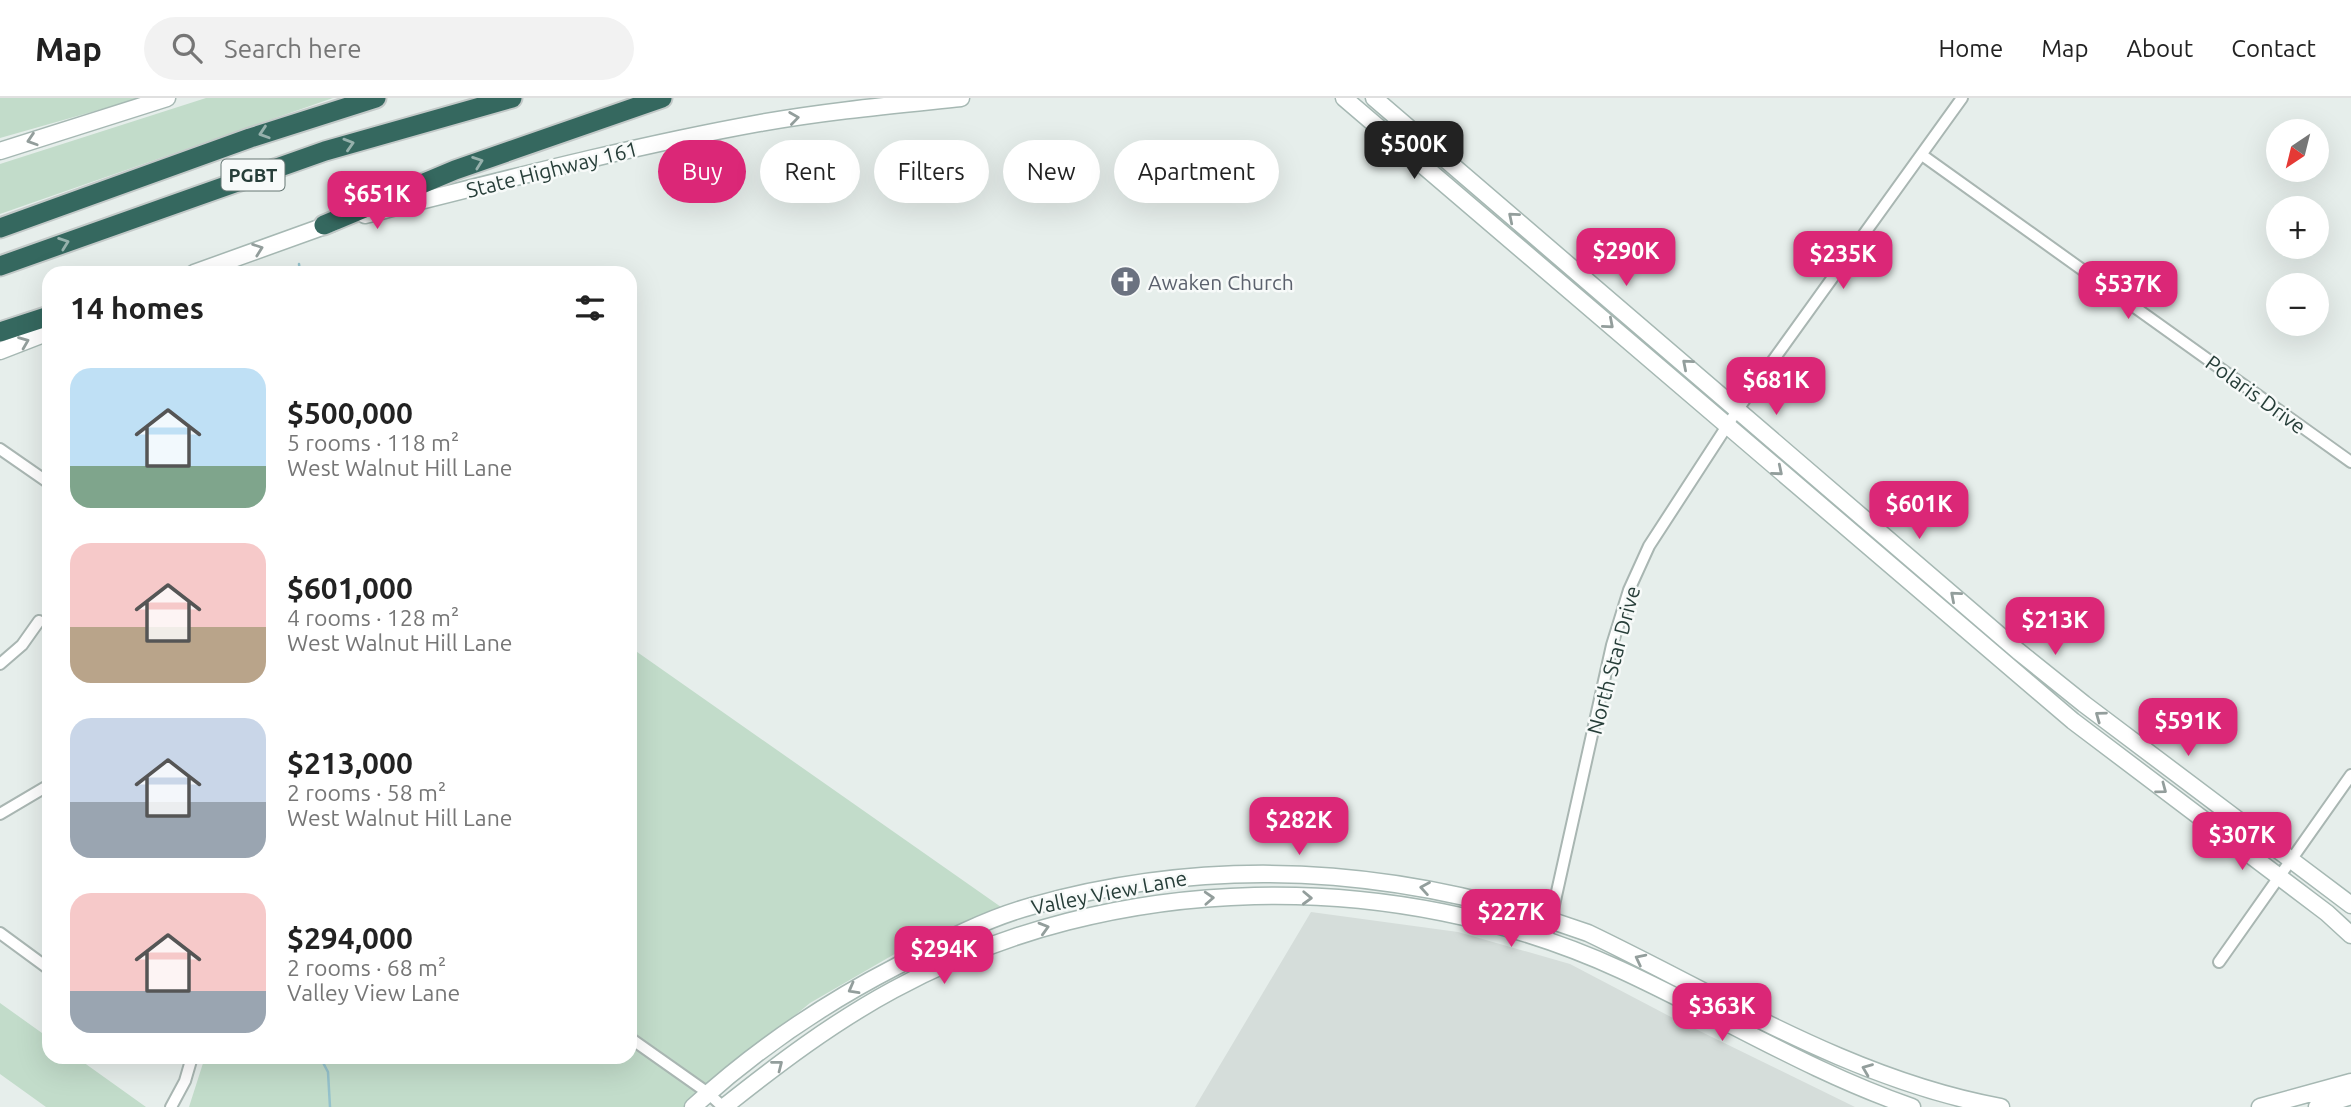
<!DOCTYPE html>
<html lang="en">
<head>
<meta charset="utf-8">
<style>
	:root { --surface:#fff; --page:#f2f2f2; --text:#222; --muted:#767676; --line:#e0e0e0; --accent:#db2777 }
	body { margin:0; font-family:Ubuntu,sans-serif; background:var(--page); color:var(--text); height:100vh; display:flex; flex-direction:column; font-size:26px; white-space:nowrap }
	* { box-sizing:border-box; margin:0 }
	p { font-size:23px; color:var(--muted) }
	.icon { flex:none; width:38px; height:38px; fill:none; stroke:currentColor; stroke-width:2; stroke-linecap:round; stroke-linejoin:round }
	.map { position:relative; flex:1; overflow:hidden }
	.side { position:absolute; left:42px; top:168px; width:595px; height:798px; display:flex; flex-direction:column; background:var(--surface); border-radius:21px; box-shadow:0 7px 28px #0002 }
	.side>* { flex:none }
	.hud { position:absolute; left:658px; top:42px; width:665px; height:63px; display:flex; gap:14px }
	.needle { width:46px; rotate:215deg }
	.fabs { position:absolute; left:2266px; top:21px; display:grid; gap:14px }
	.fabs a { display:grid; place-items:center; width:63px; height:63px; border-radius:50%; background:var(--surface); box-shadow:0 7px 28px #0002; font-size:35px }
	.price { position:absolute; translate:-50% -60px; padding:0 16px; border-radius:14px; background:var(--accent); color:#fff; font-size:23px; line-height:46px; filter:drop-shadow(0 2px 4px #0008) }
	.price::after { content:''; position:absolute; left:50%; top:42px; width:21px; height:16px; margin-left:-10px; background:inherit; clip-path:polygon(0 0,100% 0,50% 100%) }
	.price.on { background:#222; color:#fff }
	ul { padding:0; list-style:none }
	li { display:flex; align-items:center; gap:21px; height:175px; padding:0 28px }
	li span { display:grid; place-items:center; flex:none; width:196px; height:140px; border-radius:21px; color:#555 }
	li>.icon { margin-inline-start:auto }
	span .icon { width:84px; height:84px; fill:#fffc; stroke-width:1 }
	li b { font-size:30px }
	h2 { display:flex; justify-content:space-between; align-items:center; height:84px; padding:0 28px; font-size:30px }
	.tag { padding:0 24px; border-radius:32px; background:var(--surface); box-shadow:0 7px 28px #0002; font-size:24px; line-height:63px }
	.tag.on { background:var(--accent); color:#fff }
	header { display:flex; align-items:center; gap:42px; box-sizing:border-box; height:98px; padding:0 35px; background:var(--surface); border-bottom:2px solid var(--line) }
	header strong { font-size:33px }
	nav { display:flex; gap:38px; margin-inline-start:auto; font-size:24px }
	.search { width:490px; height:63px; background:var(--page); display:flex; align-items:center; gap:18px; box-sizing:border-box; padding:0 24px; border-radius:38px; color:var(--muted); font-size:26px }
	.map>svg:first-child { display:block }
</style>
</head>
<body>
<header>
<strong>Map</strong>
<div class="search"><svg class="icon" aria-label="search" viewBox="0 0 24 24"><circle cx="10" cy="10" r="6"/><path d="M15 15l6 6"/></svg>Search here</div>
<nav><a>Home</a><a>Map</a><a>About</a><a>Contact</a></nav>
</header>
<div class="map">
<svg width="2351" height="1009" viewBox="0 0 2351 1009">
	<rect width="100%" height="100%" fill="#e6eeeb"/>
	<path fill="#d5ddda" d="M 1311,814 L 1458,834 L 1570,866 L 1671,919 L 1855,1009 L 1195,1009 Z"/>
	<path fill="#c2dcca" d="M 0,0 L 141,0 L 0,40 Z
		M 206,0 L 333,0 L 0,116 L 0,66 Z
		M 630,549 L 1001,809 L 905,850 L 810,905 L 684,1009 L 189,1009 L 205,959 L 630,959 Z
		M 0,905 L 49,940 L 49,959 L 76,959 L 146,1009 L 46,1009 L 0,976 Z"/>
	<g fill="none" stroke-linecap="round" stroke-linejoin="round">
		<path stroke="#95c2cc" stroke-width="2.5" d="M 299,166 L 300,175
			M 320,959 L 328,974 L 330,1009"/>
		<defs>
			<path id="minor" d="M 1922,57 L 2351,364
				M 0,351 L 49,385
				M 0,566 L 22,547 L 39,523
				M 0,716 L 49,687
				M 0,835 L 49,871
				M 1546,843 L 1612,547 L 1629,492 L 1649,448 L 1738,311 L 1962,0
				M 2219,864 L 2351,677
				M 630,940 L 708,995 L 723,1009
				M 171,1009 L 185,983 L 192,959"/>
			<path id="secondary" d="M 1344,0 L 2073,623 L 2327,815 L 2351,837
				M 1374,0 L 2018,553 L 2084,606 L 2351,807
				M 0,53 L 167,0
				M 365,117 C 496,84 627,49 760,25 C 827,13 894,7 961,0
				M 194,175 L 333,125
				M 0,253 L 49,234
				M 693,1009 C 754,953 823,906 897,868 C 940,845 984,821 1032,808 C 1220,755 1406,770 1588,835 C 1722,899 1852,982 2001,1009
				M 724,1009 C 778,966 832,925 893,892 C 1112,772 1395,768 1621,872 C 1719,917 1810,974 1912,1009
				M 2260,1009 L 2351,984
				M 2317,1009 L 2351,998"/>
			<path id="motorway" d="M 324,127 L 455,72 L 662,0
				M 0,130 L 250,40 L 376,0
				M 0,168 L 325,53 L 512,0
				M 0,234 L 49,218"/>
		</defs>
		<use href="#minor" stroke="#a9b6b2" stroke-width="14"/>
		<use href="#secondary" stroke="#a6b8b3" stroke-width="19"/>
		<use href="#motorway" stroke="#c3c9c8" stroke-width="23"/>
		<use href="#minor" stroke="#fff" stroke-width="10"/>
		<use href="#secondary" stroke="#fff" stroke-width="16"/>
		<use href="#motorway" stroke="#35685f" stroke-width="19"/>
	</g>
	<defs><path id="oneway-chevron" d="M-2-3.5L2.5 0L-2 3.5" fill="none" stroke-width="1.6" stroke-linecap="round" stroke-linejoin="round" transform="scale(1.75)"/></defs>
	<g stroke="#939e9c">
		<use href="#oneway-chevron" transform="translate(794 20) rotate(-8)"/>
		<use href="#oneway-chevron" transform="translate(32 42) rotate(162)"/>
		<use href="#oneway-chevron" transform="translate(1513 119) rotate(-140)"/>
		<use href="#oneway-chevron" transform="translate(258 151) rotate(-20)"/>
		<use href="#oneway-chevron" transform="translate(1609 226) rotate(41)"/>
		<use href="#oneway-chevron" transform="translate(24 244) rotate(-22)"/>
		<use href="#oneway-chevron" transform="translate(1687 266) rotate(-139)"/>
		<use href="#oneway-chevron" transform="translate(1778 373) rotate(40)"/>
		<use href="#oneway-chevron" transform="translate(1955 498) rotate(-139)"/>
		<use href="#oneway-chevron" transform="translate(2100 618) rotate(-144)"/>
		<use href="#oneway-chevron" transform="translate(2162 691) rotate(37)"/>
		<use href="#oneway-chevron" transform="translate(1425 790) rotate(-170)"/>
		<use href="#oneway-chevron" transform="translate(1209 800) rotate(-3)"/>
		<use href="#oneway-chevron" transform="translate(1307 800) rotate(2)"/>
		<use href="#oneway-chevron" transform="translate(1044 830) rotate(-16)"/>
		<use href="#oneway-chevron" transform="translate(1640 861) rotate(-153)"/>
		<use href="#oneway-chevron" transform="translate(853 891) rotate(151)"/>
		<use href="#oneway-chevron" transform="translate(778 967) rotate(-38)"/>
		<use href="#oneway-chevron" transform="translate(1867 971) rotate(-158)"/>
	</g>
	<g stroke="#96b1ac">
		<use href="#oneway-chevron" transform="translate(264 35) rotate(162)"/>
		<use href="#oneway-chevron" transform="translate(349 46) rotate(-17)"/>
		<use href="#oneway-chevron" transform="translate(478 64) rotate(-20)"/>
		<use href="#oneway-chevron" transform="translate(64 145) rotate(-20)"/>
	</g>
	<defs>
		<symbol id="church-disc" viewBox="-11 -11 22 22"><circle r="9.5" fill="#6b7280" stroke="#f7faf9"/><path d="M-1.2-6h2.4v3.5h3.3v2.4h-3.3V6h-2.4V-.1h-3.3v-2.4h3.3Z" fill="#fff"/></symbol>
	</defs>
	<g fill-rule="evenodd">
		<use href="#church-disc" x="1108" y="166" width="35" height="35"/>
	</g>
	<g text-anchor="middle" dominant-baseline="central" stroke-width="5" stroke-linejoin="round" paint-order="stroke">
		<rect fill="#f7faf9" stroke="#657673" stroke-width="2" x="221.5" y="61.5" width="63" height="31" rx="5"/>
		<g font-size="19" font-weight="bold" fill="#273e39">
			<text x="253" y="77">PGBT</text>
		</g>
		<g font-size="21" fill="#273e39" stroke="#f7faf9">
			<text transform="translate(552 71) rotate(-14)">State Highway 161</text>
			<text transform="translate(2256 296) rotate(36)">Polaris Drive</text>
			<text transform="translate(1613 562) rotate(-75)">North Star Drive</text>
			<text transform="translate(1109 794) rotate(-11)">Valley View Lane</text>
		</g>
		<g font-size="21" fill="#5b616d" stroke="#f7faf9" text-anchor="start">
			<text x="1148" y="184">Awaken Church</text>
		</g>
	</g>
</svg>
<div class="fabs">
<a><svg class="needle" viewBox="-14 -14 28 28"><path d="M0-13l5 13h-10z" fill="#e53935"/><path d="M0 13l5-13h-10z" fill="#767676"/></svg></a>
<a>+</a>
<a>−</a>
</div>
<b class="price on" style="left:1414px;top:83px">$500K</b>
<b class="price" style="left:377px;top:133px">$651K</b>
<b class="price" style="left:1626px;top:190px">$290K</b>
<b class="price" style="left:1843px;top:193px">$235K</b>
<b class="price" style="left:2128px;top:223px">$537K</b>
<b class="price" style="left:1776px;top:319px">$681K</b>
<b class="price" style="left:1919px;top:443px">$601K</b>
<b class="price" style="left:2055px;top:559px">$213K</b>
<b class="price" style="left:2188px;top:660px">$591K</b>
<b class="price" style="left:1299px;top:759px">$282K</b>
<b class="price" style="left:2242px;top:774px">$307K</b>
<b class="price" style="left:1511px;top:851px">$227K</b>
<b class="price" style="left:944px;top:888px">$294K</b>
<b class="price" style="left:1722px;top:945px">$363K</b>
<div class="hud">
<a class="tag on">Buy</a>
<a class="tag">Rent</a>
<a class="tag">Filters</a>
<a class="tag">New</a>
<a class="tag">Apartment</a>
</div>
<section class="side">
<h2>14 homes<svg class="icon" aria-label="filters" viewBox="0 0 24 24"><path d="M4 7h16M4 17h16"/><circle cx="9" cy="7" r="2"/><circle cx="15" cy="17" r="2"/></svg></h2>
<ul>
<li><span style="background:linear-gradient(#bfe0f5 70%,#7fa58c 0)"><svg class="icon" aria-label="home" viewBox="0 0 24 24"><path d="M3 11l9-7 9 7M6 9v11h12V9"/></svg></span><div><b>$500,000</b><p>5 rooms · 118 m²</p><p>West Walnut Hill Lane</p></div></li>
<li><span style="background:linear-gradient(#f6c9c9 60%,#b9a48a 0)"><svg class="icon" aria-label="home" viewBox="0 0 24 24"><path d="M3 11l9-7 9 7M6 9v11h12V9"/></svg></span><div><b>$601,000</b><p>4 rooms · 128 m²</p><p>West Walnut Hill Lane</p></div></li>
<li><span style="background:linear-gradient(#c9d6e8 60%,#9aa5b1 0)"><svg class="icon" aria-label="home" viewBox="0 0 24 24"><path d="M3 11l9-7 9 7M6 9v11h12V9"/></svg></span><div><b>$213,000</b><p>2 rooms · 58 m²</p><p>West Walnut Hill Lane</p></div></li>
<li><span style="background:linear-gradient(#f6c9c9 70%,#9aa5b1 0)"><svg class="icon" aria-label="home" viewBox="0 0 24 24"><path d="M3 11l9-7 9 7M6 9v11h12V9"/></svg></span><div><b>$294,000</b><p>2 rooms · 68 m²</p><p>Valley View Lane</p></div></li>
</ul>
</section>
</div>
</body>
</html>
